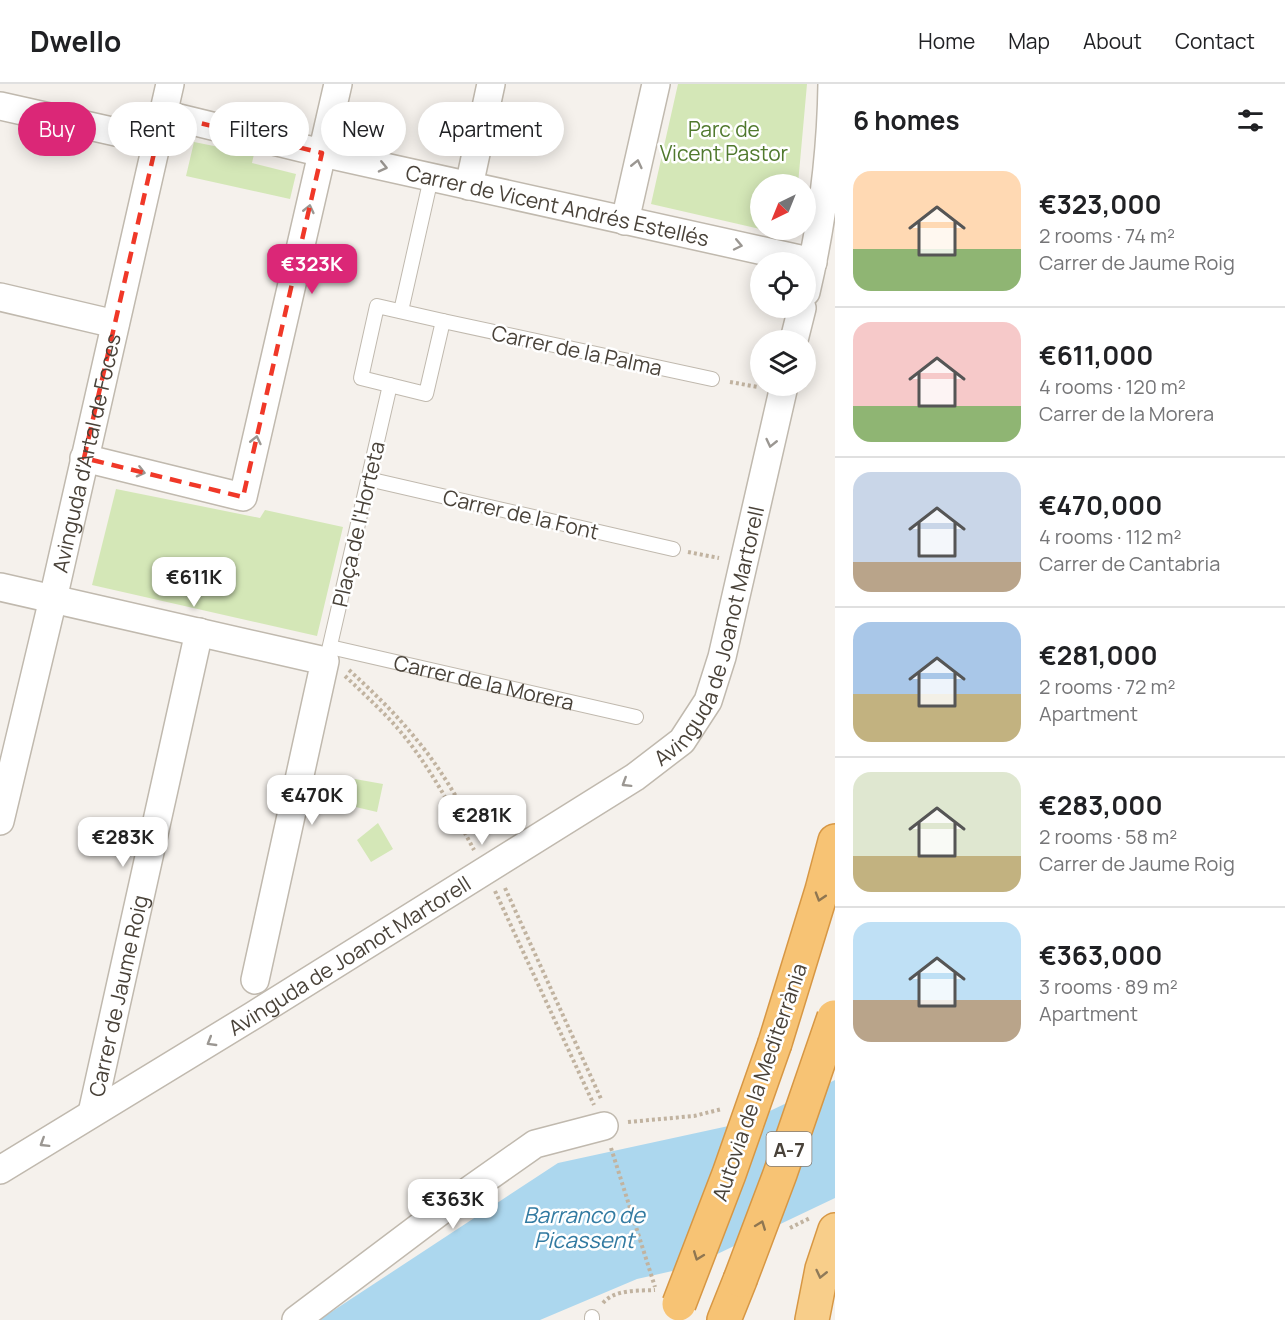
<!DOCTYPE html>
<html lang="en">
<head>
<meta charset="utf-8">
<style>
	:root { --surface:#fff; --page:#f2f2f2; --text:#202124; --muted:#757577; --line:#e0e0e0; --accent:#db2777 }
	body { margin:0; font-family:Manrope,sans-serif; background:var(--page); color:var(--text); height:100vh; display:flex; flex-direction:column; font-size:22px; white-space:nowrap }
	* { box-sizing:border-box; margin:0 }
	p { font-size:20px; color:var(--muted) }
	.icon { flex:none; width:33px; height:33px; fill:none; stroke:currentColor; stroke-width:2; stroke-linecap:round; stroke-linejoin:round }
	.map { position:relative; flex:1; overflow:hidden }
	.details { display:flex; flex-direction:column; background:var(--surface); width:450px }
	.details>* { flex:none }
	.banner { position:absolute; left:18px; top:18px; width:570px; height:54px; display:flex; gap:12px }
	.needle { width:39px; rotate:223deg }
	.fabs { position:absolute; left:750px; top:90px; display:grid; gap:12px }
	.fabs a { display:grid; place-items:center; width:66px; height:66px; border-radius:50%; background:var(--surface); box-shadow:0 3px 15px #0003; font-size:30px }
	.price { position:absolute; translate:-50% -51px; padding:0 14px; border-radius:12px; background:#fff; color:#222; font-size:20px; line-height:39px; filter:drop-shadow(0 2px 3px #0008) }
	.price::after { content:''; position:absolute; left:50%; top:36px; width:18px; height:14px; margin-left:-9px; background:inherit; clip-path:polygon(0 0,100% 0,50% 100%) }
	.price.current { background:var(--accent); color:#fff }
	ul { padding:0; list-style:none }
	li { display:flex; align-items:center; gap:18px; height:150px; padding:0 18px }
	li+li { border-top:2px solid var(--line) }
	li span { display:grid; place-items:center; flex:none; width:168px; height:120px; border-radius:18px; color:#555 }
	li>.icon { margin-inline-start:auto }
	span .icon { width:72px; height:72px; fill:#fffc; stroke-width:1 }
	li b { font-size:26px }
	h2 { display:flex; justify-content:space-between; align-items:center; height:72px; padding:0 18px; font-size:26px }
	.tag { padding:0 21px; border-radius:27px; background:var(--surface); box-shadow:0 3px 15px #0003; font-size:21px; line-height:54px }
	.tag.current { background:var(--accent); color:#fff }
	header { display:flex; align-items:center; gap:36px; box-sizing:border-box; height:84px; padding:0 30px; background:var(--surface); border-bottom:2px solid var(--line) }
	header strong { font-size:28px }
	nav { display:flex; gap:33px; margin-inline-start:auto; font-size:21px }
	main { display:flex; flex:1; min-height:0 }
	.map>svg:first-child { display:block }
</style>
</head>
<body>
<header>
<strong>Dwello</strong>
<nav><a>Home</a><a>Map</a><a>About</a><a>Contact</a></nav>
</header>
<main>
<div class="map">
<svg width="835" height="1236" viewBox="0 0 835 1236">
	<rect width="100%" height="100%" fill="#f5f1ec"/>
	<path fill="#d4e7b7" d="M 678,0 L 807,0 L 798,100 L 760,100 L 760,145 L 651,120 Z
		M 194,58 L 254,70 L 252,79 L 296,90 L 290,115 L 186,92 Z
		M 116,405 L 260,434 L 265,426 L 343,443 L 317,552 L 92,501 Z
		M 355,695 L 383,700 L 377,728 L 347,721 Z
		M 378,739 L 393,765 L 371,778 L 357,756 Z"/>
	<path fill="#acd7ee" d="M 835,996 L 835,1114 L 690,1183 L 637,1195 L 540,1236 L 319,1236 L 558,1079 L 747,1038 Z"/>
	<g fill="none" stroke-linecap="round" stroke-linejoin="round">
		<defs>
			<g id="service">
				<path d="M 377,222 L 443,237 L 426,310 L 361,294 Z"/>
				<path d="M 401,227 L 431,94"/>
				<path d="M 443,237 L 712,295"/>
				<path d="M 368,395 L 673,465"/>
				<path id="s1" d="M 330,563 L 636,633"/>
				<path d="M 328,570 L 390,301"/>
				<path d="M 592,1236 L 592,1233"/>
			</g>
			<g id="minor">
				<path d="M 0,22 L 156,57"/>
				<path id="s2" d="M 163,30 L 322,69 L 813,178"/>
				<path d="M 469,102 L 491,0"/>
				<path d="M 625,137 L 656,0"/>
				<path d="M 806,208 C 822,140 831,70 832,0"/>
				<path d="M 0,213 L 115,240"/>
				<path d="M 794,256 L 802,224"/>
				<path d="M 84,374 L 243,413 L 338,0"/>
				<path d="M 0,503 L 325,577 L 255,896"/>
				<path id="s3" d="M 0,737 L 53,515 L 170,0"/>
				<path id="s4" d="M 92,1029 L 199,548"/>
				<path id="s5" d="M 0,1086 L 254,931 L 635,693 L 682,657 L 708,617 L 722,573 L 784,302"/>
				<path d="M 296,1236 L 454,1117 L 535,1060 L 604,1042"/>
			</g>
			<path id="trunk" d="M 812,1236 L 822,1185 L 835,1146"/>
			<path id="motorway" d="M 775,959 L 822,806 L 835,757
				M 724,1236 L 740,1196"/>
		</defs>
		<use href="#service" stroke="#c0b9ae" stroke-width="16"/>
		<use href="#minor" stroke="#c0b9ae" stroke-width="30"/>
		<use href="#trunk" stroke="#d79744" stroke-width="36"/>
		<use href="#motorway" stroke="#d79744" stroke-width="36"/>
		<path stroke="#c1b3a0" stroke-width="4" stroke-dasharray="3 3" stroke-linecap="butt" d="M 730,298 L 758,303
			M 688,468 L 719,474
			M 349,586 C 373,608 396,630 416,655 C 441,684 464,726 483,759
			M 345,592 C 361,607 377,622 392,638 C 426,675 450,721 474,766
			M 505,804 L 602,1017
			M 495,807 L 594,1021
			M 628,1038 L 694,1032 L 722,1025
			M 611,1064 L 655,1203
			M 790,1144 L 810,1134
			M 603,1219 C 615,1205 638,1207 655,1206"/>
		<use href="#service" stroke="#fff" stroke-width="14"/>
		<use href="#minor" stroke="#fff" stroke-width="27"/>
		<use href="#trunk" stroke="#f8ce8a" stroke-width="33"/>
		<use href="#motorway" stroke="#f7c374" stroke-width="33"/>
		<defs>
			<path id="motorway-bridge" d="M 740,1196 L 780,1090 L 834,933
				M 679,1220 L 729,1090 L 775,959"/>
		</defs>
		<use href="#motorway-bridge" stroke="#d79744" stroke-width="36" stroke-linecap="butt"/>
		<use href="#motorway-bridge" stroke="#f7c374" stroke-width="33"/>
	</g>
	<defs><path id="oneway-chevron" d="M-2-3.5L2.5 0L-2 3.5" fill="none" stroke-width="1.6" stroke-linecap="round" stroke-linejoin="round" transform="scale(1.5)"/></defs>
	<g stroke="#9b9792">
		<use href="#oneway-chevron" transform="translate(637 80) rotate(-77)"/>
		<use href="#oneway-chevron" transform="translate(383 83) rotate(13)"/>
		<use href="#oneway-chevron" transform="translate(309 125) rotate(-77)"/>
		<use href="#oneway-chevron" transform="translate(738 161) rotate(12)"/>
		<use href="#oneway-chevron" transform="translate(256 356) rotate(-77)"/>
		<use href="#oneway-chevron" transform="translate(771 359) rotate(103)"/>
		<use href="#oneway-chevron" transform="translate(141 388) rotate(14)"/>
		<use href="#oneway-chevron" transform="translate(626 699) rotate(148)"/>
		<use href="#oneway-chevron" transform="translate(211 958) rotate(149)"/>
		<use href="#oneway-chevron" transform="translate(44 1059) rotate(148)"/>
	</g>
	<g stroke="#8f7651">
		<use href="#oneway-chevron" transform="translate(820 813) rotate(107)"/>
		<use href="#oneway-chevron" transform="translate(761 1141) rotate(-69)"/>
		<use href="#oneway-chevron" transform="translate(698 1172) rotate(111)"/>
	</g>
	<use stroke="#8f7a59" href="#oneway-chevron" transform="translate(821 1190) rotate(103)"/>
	<path fill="none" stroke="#f03828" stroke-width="4.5" stroke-dasharray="12 8" stroke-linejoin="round" d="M 163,30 L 322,69 L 243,413 L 84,374 Z"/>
	<g text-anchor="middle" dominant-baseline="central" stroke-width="5" stroke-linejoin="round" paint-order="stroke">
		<rect fill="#fff" stroke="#807b74" stroke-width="1.5" x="766.5" y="1048" width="45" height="34" rx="4.5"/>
		<g font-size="20" font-weight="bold" fill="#494239">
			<text x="789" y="1065">A-7</text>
		</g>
		<g font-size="21" fill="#50792e" stroke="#fff">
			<text x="724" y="45">Parc de<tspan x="724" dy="24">Vicent Pastor</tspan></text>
		</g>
		<g font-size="21" fill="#494239" stroke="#fff">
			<text stroke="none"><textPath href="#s2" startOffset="405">Carrer de Vicent Andrés Estellés</textPath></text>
			<text transform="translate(577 266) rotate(12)">Carrer de la Palma</text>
			<text stroke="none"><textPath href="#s3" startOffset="378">Avinguda d'Artal de Foces</textPath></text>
			<text transform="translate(521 430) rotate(13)">Carrer de la Font</text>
			<text transform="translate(358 440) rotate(-77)">Plaça de l'Horteta</text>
			<text stroke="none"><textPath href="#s5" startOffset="914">Avinguda de Joanot Martorell</textPath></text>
			<text stroke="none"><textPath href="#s1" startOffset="158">Carrer de la Morera</textPath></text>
			<text stroke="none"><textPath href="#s5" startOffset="410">Avinguda de Joanot Martorell</textPath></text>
			<text stroke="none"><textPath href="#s4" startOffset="120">Carrer de Jaume Roig</textPath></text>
			<text transform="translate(759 998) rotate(-71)">Autovia de la Mediterrània</text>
		</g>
		<g font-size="22" font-style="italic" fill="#327aa1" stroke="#fff">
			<text x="584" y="1131">Barranco de<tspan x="584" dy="25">Picassent</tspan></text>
		</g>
	</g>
</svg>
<div class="fabs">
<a><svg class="needle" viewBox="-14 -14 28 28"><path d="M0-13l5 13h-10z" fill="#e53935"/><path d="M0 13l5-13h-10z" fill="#757577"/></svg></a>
<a><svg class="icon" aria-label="locate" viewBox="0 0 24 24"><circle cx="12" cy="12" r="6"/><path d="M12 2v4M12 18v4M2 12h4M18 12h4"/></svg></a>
<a><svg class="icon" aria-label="layers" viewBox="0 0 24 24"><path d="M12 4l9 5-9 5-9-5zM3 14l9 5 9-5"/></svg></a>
</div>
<b class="price current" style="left:312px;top:211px">€323K</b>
<b class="price" style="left:194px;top:524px">€611K</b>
<b class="price" style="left:312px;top:742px">€470K</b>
<b class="price" style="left:482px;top:762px">€281K</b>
<b class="price" style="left:123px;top:784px">€283K</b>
<b class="price" style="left:453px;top:1146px">€363K</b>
<div class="banner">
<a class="tag current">Buy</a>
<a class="tag">Rent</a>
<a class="tag">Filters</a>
<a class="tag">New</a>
<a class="tag">Apartment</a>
</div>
</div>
<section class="details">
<h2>6 homes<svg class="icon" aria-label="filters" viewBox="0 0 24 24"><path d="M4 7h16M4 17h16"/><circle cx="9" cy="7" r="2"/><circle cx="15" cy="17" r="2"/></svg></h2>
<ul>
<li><span style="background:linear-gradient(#ffd9b3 65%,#8fb573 0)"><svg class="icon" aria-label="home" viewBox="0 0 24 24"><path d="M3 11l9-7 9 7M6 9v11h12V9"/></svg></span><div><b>€323,000</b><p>2 rooms · 74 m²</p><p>Carrer de Jaume Roig</p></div></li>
<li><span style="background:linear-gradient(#f6c9c9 70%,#8fb573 0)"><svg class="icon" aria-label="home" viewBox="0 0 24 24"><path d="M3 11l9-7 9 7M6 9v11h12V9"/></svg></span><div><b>€611,000</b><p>4 rooms · 120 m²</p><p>Carrer de la Morera</p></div></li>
<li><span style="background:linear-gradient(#c9d6e8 75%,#b9a48a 0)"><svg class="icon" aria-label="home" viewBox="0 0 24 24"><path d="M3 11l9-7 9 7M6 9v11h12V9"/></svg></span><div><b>€470,000</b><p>4 rooms · 112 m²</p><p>Carrer de Cantabria</p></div></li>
<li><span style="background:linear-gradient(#a9c7e8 60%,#c2b280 0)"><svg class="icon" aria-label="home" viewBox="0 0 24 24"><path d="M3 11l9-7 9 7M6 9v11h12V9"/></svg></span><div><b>€281,000</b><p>2 rooms · 72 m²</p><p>Apartment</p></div></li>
<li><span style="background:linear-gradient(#dfe7d0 70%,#c2b280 0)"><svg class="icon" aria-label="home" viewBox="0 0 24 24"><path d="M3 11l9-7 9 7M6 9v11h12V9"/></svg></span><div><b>€283,000</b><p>2 rooms · 58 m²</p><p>Carrer de Jaume Roig</p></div></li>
<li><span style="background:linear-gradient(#bfe0f5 65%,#b9a48a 0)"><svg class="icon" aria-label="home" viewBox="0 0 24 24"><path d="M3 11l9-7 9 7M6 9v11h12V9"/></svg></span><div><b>€363,000</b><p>3 rooms · 89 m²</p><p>Apartment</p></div></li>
</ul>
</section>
</main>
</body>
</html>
